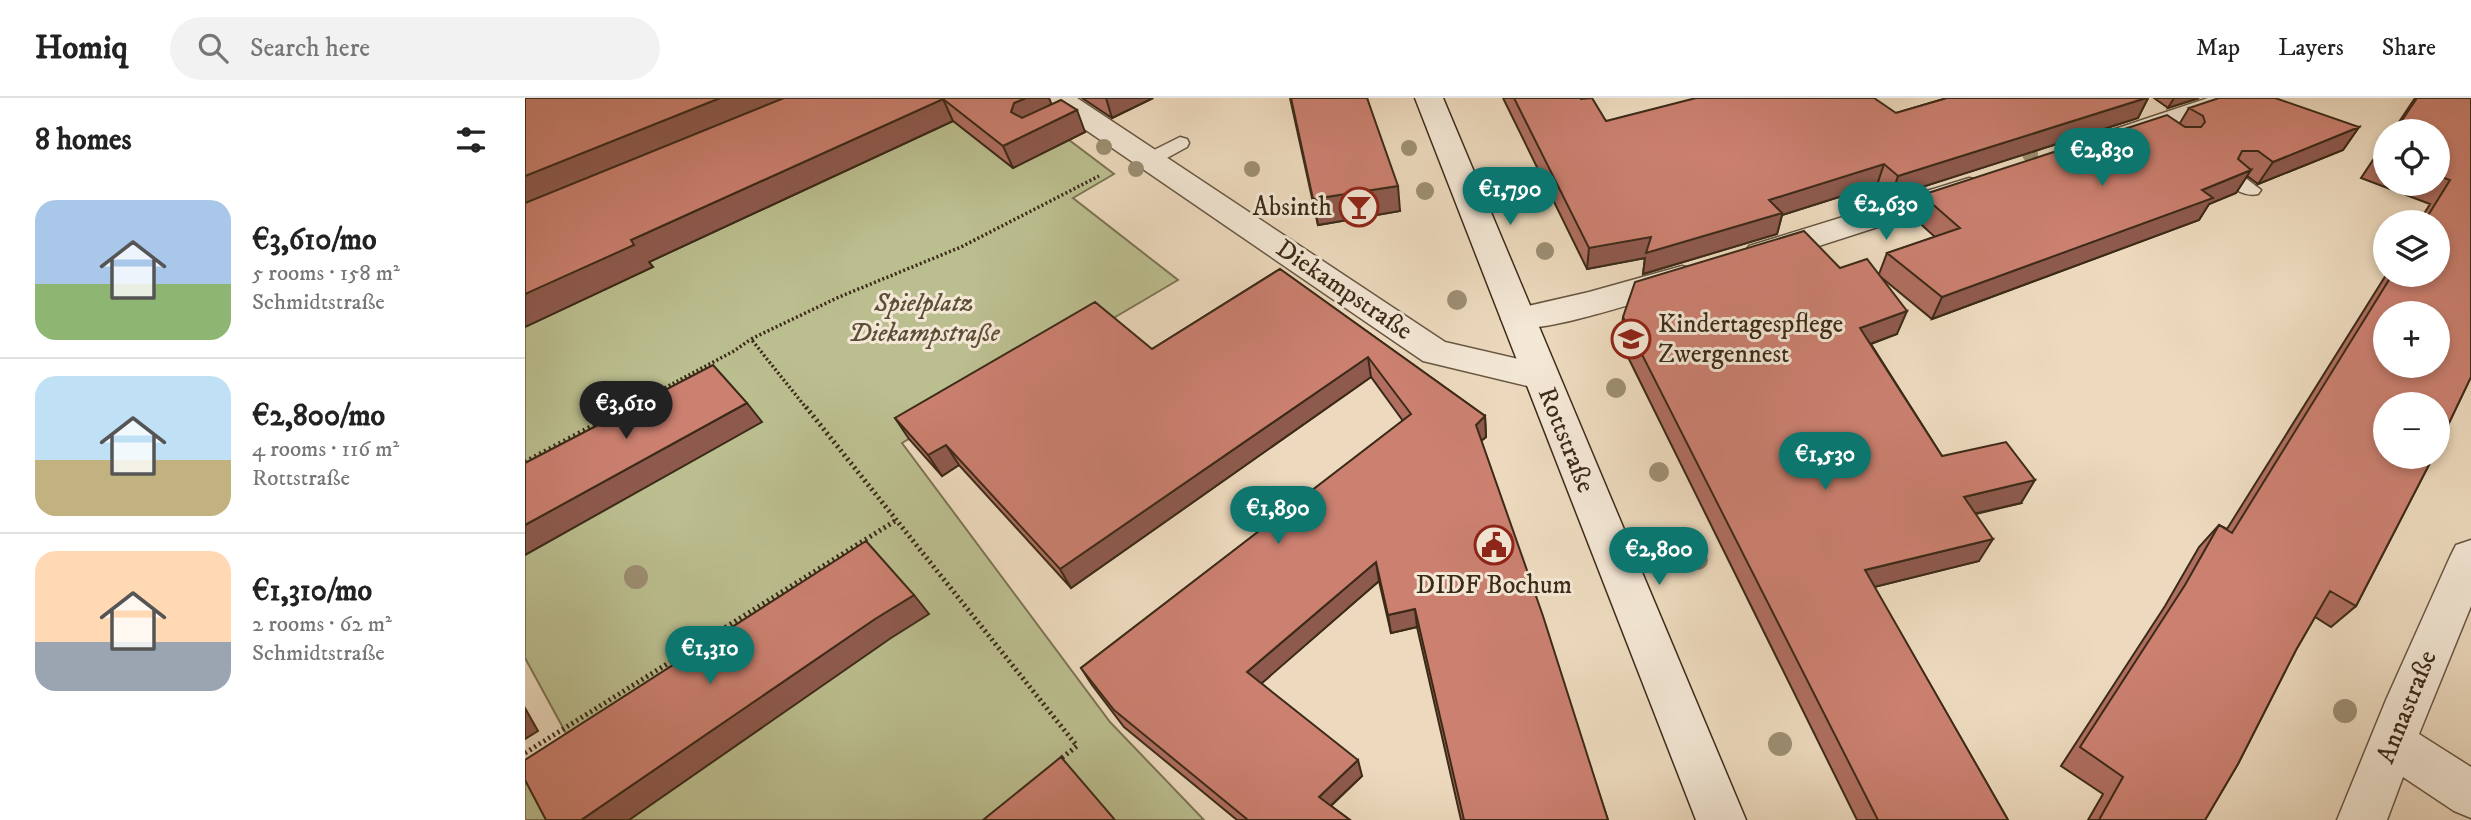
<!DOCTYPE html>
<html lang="en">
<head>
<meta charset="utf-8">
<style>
	:root { --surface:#fff; --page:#f2f2f2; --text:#222; --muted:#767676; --line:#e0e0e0; --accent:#0f766e }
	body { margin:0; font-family:"IM FELL DW Pica",serif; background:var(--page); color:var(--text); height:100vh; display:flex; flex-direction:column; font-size:26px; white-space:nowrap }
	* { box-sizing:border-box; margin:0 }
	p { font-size:23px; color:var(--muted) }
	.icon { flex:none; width:38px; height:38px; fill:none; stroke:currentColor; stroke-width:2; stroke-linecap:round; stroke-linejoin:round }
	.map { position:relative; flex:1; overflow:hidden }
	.panel { display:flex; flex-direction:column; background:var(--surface); width:525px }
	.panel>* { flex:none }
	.controls { position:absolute; left:1848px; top:21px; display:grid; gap:14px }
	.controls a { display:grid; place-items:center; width:77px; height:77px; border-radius:50%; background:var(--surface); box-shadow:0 4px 10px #0003; font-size:35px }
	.price { position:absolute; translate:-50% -60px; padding:0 16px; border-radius:24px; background:var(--accent); color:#fff; font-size:23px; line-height:46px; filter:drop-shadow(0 2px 4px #0008) }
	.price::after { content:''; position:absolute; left:50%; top:42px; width:21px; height:16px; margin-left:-10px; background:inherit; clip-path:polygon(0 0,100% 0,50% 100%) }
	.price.on { background:#222; color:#fff }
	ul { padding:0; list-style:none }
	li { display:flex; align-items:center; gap:21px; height:175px; padding:0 35px }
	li+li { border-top:2px solid var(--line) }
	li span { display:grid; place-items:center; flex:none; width:196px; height:140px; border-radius:21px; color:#555 }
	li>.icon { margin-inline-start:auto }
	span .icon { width:84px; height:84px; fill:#fffc; stroke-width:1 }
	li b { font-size:30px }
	h2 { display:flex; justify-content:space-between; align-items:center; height:84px; padding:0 35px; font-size:30px }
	header { display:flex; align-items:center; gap:42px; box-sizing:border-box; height:98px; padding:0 35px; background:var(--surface); border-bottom:2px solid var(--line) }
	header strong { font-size:33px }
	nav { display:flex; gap:38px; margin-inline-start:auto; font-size:24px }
	.search { width:490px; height:63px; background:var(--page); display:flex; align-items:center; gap:18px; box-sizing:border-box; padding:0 24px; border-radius:38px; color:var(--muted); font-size:26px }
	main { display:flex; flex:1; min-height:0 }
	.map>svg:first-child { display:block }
</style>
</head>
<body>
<header>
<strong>Homiq</strong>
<div class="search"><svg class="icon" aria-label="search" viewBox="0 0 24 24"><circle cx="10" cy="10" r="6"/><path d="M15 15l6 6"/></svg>Search here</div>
<nav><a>Map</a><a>Layers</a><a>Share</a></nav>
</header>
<main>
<section class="panel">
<h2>8 homes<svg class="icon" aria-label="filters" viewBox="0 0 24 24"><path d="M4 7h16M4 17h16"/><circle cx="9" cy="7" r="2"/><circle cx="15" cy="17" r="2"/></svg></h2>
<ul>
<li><span style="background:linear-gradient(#a9c7e8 60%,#8fb573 0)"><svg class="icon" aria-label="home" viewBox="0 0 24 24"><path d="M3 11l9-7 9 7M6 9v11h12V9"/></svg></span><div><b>€3,610/mo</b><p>5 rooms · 158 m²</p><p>Schmidtstraße</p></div></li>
<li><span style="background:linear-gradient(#bfe0f5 60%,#c2b280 0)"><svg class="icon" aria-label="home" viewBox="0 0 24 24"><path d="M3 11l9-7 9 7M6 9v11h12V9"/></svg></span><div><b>€2,800/mo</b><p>4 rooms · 116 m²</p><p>Rottstraße</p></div></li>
<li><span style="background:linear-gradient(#ffd9b3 65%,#9aa5b1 0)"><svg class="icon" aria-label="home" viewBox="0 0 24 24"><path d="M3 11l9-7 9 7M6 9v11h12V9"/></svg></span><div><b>€1,310/mo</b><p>2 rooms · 62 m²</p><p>Schmidtstraße</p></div></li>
</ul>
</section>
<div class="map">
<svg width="1946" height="722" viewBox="0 0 1946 722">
	<rect width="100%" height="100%" fill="#eddabe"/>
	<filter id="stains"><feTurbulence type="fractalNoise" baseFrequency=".00286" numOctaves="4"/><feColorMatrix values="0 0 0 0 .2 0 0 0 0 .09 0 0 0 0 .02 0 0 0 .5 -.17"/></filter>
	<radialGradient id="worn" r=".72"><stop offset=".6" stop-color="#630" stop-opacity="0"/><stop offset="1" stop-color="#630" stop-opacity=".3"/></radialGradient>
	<path fill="#bbbe8f" stroke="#7c7454" stroke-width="2" d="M 350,0 L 544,42 L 589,76 L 548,100 L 653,182 L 377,345 L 585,624 L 679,722 L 0,722 L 0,666 L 43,639 L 0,560 L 0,150 Z"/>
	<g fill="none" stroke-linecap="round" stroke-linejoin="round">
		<defs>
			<path id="lane" d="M 655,39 L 662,41 L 664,45 L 662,49 L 631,66 L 617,66 L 615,62 L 617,58 Z
				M 1711,76 L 1718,78 L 1736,92 L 1733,96 C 1721,99 1708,92 1701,82 L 1704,78 Z"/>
			<path id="street" d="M 519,0 L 552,0 L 920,244 L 1028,269 L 1033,278 L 1028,287 L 1015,291 L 898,263 L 523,6 Z
				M 1683,0 L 1725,0 L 1721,6 L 1607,44 L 1597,47 L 1587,44 L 1583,38 L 1587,32 Z
				M 1444,80 L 1455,82 L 1459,89 L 1455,96 L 1235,167 L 1224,164 L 1219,156 L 1224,148 Z
				M 1157,168 L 1169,171 L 1174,179 L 1169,187 C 1130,198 1014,239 981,229 L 976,221 L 981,213 L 1064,194 Z
				M 1946,442 L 1946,508 L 1894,636 L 1946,669 L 1946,720 L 1929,713 L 1878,679 L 1862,722 L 1812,722 L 1861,602 L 1925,459 L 1931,447 Z"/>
			<path id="secondary" d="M 890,0 L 918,0 L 1221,722 L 1171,722 Z"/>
		</defs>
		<use href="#lane" stroke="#685642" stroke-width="3"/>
		<use href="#street" stroke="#685642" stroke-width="3"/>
		<use href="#secondary" stroke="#3c2a18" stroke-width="3"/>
		<path stroke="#3c2a18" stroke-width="3.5" stroke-dasharray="2 2.5" stroke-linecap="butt" d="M 100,311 L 209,253 L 226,241
			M 282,311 L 226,241 L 314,199 L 436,149 L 574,78"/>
		<path stroke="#3c2a18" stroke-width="5" stroke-dasharray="2 3.5" stroke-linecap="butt" d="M 281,309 L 552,648 L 534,662
			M 0,364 L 103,309
			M 0,655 L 370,423"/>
		<use href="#lane" fill="#f3e7d5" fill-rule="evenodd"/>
		<use href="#street" fill="#f3e7d5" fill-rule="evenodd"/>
		<use href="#secondary" fill="#f3e7d5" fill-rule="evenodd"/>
	</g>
	<g fill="#9d8e73">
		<circle cx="579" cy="49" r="8"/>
		<circle cx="884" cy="50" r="8"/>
		<circle cx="1505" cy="56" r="8"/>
		<circle cx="611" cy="71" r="8"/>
		<circle cx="727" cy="71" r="8"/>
		<circle cx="991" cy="78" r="8"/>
		<circle cx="900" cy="93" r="9"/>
		<circle cx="1020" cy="153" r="9"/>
		<circle cx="932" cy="202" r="10"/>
		<circle cx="1091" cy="290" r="10"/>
		<circle cx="1134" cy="374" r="10"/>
		<circle cx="1173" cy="462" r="10"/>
		<circle cx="111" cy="479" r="12"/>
		<circle cx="1820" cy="613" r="12"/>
		<circle cx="1255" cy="646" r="12"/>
	</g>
	<path fill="#af6e60" stroke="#3c2a18" stroke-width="2" fill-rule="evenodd" d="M 0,0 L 524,0 L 526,6 L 560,34 L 488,70 L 428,23 L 124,164 L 128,169 L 0,229 Z
		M 557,0 L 628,0 L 587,20 Z
		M 765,0 L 842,0 L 875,113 L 793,127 Z
		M 978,0 L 1056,0 L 1081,23 L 1371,15 L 1422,0 L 1623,0 L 1613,20 L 1366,99 L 1352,87 L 1257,117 L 1252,136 L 1118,176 L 1120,160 L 1062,171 Z
		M 1629,0 L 1674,0 L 1643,10 Z
		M 1890,0 L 1946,0 L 1946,279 L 1913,348 L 1913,306 L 1860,306 L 1860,359 L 1908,359 L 1831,508 L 1806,529 L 1790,519 L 1771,552 L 1713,666 L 1680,722 L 1563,722 L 1578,696 L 1536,668 L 1640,508 L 1674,449 L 1694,427 L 1702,431 L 1861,177 L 1913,177 L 1913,124 L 1894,124 L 1905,106 L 1836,80 L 1860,44 L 1860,86 L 1913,86 L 1913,33 L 1868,33 ZM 1860,215 L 1913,215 L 1913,268 L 1860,268 Z
		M 1664,10 L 1834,29 L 1818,52 L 1733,86 L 1722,78 L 1711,95 L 1684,106 L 1674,122 L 1407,221 L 1357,180 L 1372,236 L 1346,246 L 1417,358 L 1496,405 L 1451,416 L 1454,463 L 1349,489 L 1483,722 L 1332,722 L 1095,243 L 1098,219 L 1315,170 L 1354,176 L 1362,155 L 1410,139 L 1388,119 L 1397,97 L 1655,25 Z
		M 755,171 L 960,318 L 961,339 L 956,343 L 1083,722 L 936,722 L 892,529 L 866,535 L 854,483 L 736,585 L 837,678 L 806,708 L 825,722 L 712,722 L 599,629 L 567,587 L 556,570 L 878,323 L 846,279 L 546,490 L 434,367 L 417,378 L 384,341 L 370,320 L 627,251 Z"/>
	<path fill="#8e5a4e" stroke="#3c2a18" stroke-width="2" d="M 195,0 L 263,0 L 0,109 L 0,78 Z
		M 501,0 L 524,0 L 529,13 L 498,28 L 486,14 L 489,5 Z
		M 581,0 L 628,0 L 587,20 Z
		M 1621,0 L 1623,0 L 1613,20 L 1366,99 L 1373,78 Z
		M 1649,0 L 1674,0 L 1643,10 Z
		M 418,1 L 428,23 L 124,164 L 128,169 L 0,229 L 0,196 L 106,142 Z
		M 552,12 L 560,34 L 488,70 L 478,48 Z
		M 1834,29 L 1818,52 L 1733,86 L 1748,64 Z
		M 1359,66 L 1352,87 L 1257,117 L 1252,136 L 1118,176 L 1120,160 L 1062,171 L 1064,150 L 1244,102 Z
		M 1726,72 L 1711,95 L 1684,106 L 1674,122 L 1407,221 L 1417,199 Z
		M 873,88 L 875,113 L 793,127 L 788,101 Z
		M 1382,213 L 1372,236 L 1326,253 L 1335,230 Z
		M 843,259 L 846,279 L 546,490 L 535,471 Z
		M 222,305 L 237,324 L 0,457 L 0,427 Z
		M 960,318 L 961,339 L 951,347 L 951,327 Z
		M 421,347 L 434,367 L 417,378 L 403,357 Z
		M 1510,382 L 1496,405 L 1426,421 L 1439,399 Z
		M 1468,441 L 1454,463 L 1329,494 L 1340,472 Z
		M 851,464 L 854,483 L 729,592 L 722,574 Z
		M 389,497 L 404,516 L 366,540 L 104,722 L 56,722 L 350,521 Z
		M 890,511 L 892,529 L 866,535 L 863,517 Z
		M 0,610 L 13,633 L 0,641 Z
		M 833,662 L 837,678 L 799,714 L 794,699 Z"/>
	<path fill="#cb8070" stroke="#3c2a18" stroke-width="2" fill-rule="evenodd" d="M 0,0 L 195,0 L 0,78 Z
		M 259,0 L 501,0 L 489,5 L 486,14 L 497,20 L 536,2 L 552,12 L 478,48 L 418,1 L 106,142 L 109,147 L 0,196 L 0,105 Z
		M 766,0 L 842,0 L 873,88 L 788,101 Z
		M 989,0 L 1056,0 L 1056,1 L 1067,0 L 1081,23 L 1171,0 L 1349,0 L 1371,15 L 1422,0 L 1621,0 L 1373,78 L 1359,66 L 1244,102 L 1257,115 L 1121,155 L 1126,139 L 1064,150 Z
		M 1694,0 L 1750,0 L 1834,29 L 1748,64 L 1733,53 L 1717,53 L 1713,61 L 1726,72 L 1677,92 L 1688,100 L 1417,199 L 1362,155 L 1435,130 L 1397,97 L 1642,17 L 1660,29 L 1676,29 L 1680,24 L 1678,18 L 1664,10 Z
		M 1892,0 L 1946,0 L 1946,279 L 1913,348 L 1913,306 L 1860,306 L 1860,359 L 1908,359 L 1831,508 L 1805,493 L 1771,552 L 1713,666 L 1680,722 L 1574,722 L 1598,679 L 1555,649 L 1660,487 L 1694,427 L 1707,435 L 1867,177 L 1913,177 L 1913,124 L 1899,124 L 1925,82 L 1913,78 L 1913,33 L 1870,33 ZM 1860,215 L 1913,215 L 1913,268 L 1860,268 Z
		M 1860,47 L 1860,58 L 1854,56 Z
		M 1279,133 L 1315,170 L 1342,161 L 1382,213 L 1335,230 L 1417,358 L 1481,344 L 1510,382 L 1439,399 L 1468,441 L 1340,472 L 1483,722 L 1353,722 L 1098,219 L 1110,184 Z
		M 755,171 L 960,318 L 951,327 L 1018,518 L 1083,722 L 939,722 L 890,511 L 863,517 L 851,464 L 722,574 L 833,662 L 794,699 L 825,722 L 723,722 L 589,612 L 556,570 L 886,316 L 843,259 L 535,471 L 421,347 L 403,357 L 370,320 L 570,204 L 627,251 Z
		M 188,267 L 222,305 L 0,427 L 0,365 Z
		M 341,443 L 389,497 L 350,521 L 56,722 L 21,722 L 0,682 L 0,662 Z
		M 536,659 L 590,722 L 458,722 Z"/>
	<defs>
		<symbol id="bar-ring" viewBox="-11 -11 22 22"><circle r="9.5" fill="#f3e7d5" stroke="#8f2418" stroke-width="1.5"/><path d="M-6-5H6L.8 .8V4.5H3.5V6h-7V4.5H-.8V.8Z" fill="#8f2418"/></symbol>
		<symbol id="school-ring" viewBox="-11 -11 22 22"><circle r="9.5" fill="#f3e7d5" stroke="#8f2418" stroke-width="1.5"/><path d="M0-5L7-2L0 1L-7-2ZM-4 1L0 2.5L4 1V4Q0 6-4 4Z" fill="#8f2418"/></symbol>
		<symbol id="civic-ring" viewBox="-11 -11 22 22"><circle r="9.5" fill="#f3e7d5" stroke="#8f2418" stroke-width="1.5"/><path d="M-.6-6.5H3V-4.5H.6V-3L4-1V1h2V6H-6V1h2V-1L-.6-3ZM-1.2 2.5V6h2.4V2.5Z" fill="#8f2418"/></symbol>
	</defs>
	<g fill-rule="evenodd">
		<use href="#bar-ring" x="812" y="87" width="44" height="44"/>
		<use href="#school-ring" x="1084" y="219" width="44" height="44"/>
		<use href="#civic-ring" x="947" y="425" width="44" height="44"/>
	</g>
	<g text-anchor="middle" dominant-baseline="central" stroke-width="6" stroke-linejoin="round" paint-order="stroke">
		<g font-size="26" fill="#3c2a18" stroke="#f3e7d5" text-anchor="end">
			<text x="807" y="109">Absinth</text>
			<text x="1133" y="226" text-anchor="start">Kindertagespflege<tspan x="1133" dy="30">Zwergennest</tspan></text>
			<text x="969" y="487" text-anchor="middle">DIDF Bochum</text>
		</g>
		<g font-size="26" fill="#3c2a18" stroke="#f3e7d5">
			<text transform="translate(819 192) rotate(34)">Diekampstraße</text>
			<text transform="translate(1041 342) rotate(68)">Rottstraße</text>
			<text transform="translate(1882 609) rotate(-68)">Annastraße</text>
		</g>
		<g font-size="26" font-style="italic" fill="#5c4f36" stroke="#f3e7d5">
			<text x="399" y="205">Spielplatz<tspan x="399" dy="30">Diekampstraße</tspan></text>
		</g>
	</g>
	<rect width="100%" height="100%" filter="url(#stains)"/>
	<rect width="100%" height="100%" fill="url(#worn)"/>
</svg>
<div class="controls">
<a><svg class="icon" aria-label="locate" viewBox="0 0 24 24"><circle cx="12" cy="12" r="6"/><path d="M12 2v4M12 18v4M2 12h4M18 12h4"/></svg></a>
<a><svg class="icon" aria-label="layers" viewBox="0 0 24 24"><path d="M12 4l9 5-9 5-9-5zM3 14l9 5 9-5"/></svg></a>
<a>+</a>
<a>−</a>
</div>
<b class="price" style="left:1577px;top:90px">€2,830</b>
<b class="price" style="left:985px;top:129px">€1,790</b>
<b class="price" style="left:1361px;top:144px">€2,630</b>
<b class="price on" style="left:101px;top:343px">€3,610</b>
<b class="price" style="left:1300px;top:394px">€1,530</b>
<b class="price" style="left:753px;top:448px">€1,890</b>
<b class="price" style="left:1134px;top:489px">€2,800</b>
<b class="price" style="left:185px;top:588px">€1,310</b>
</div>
</main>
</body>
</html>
